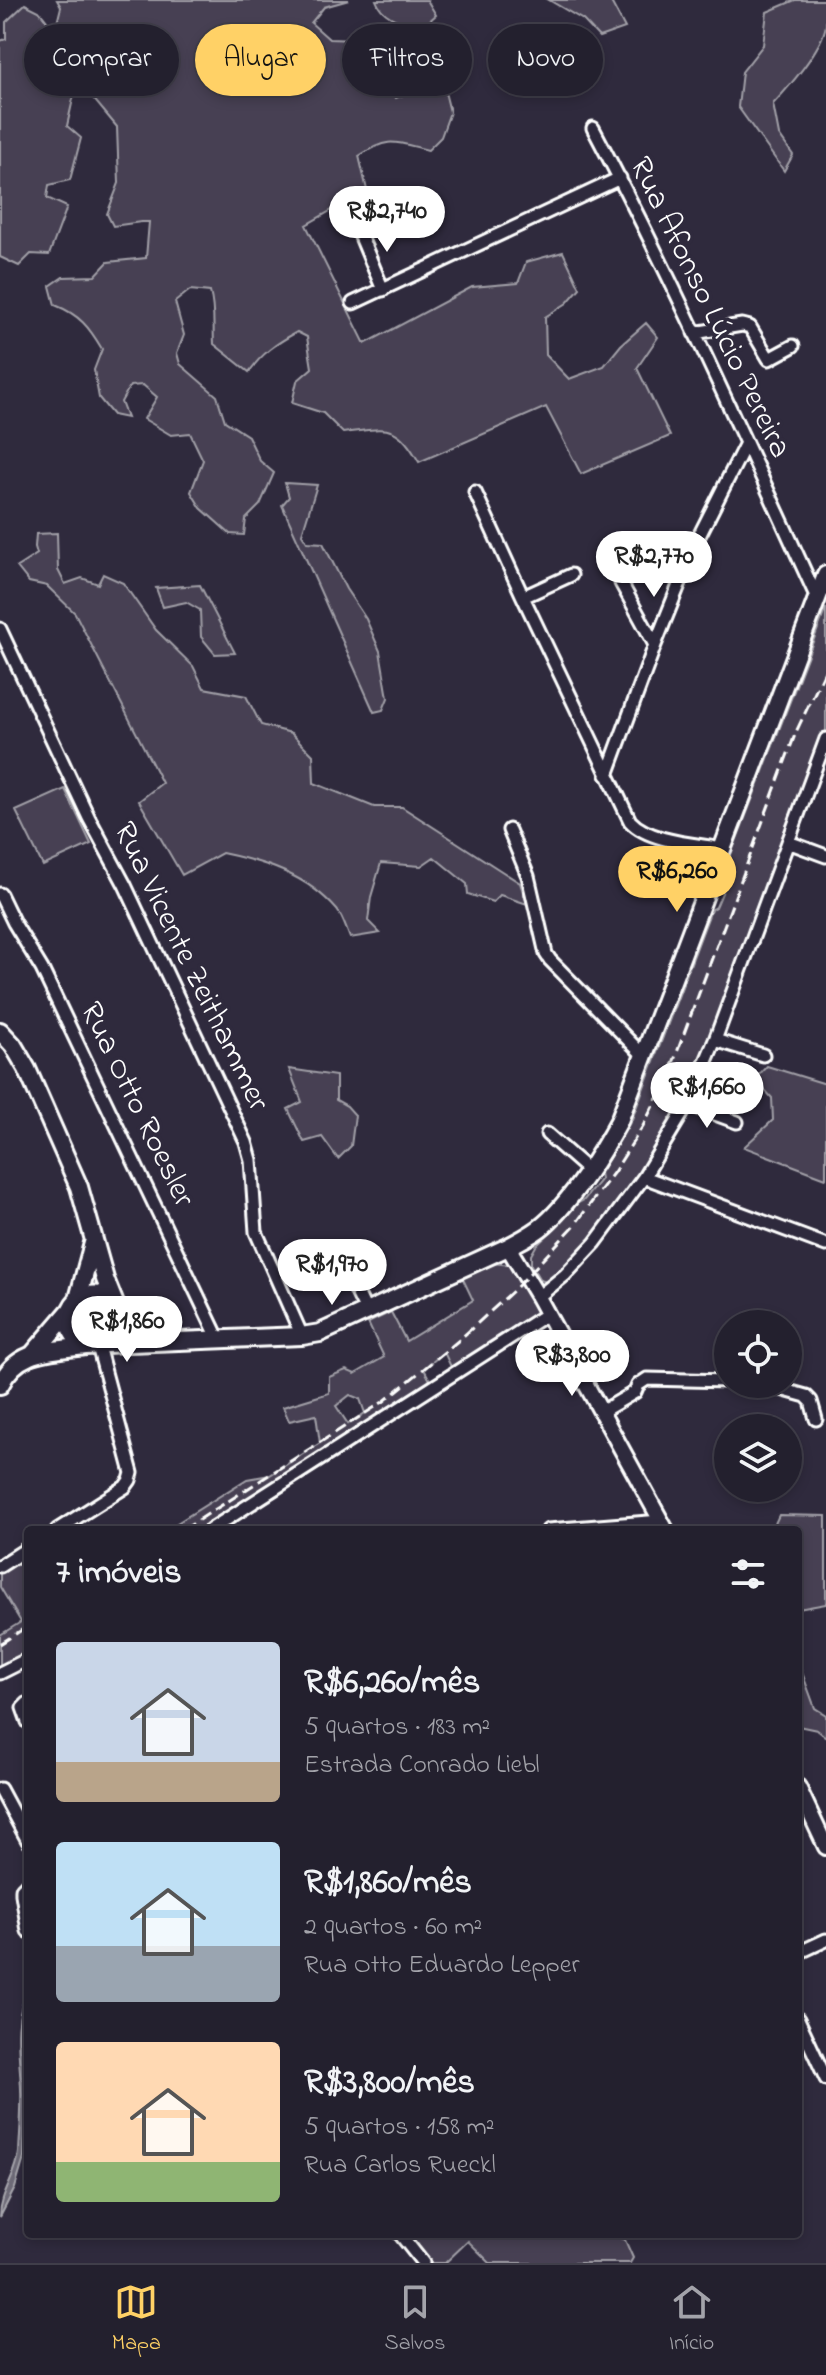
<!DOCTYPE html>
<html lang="pt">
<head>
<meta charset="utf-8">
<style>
	:root { --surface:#23202e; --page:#2b2836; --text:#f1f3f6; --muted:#a3a3aa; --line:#403e4a; --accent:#ffd166 }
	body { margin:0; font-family:"Indie Flower",sans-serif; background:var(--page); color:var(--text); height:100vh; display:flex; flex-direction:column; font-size:30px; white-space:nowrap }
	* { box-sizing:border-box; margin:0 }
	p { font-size:26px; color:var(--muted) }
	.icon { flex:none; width:44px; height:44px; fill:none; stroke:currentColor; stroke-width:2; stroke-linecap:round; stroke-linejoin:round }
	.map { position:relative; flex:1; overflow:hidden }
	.sheet { position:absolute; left:24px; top:1526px; width:778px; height:712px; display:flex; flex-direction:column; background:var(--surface); border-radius:8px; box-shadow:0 4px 12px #0003,0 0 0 2px var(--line) }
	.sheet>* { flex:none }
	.guide { position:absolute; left:24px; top:24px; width:778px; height:72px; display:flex; gap:16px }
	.fabs { position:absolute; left:714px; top:1310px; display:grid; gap:16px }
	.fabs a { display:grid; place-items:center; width:88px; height:88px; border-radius:50%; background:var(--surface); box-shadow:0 4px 12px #0003,0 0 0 2px var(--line); font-size:40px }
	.price { position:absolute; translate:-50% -68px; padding:0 18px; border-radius:28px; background:#fff; color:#222; font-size:26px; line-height:52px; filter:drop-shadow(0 2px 4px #0008) }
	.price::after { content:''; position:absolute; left:50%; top:48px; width:24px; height:18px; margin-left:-12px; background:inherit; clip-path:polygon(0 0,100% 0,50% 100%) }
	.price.selected { background:var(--accent); color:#111 }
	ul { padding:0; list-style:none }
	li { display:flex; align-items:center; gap:24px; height:200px; padding:0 32px }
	li span { display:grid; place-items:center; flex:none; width:224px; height:160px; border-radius:8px; color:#555 }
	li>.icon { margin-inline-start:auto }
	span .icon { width:96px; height:96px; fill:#fffc; stroke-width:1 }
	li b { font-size:34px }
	h2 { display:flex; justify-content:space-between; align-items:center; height:96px; padding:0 32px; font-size:34px }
	.chip { padding:0 28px; border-radius:36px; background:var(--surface); box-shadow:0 4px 12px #0003,0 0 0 2px var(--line); font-size:28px; line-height:72px }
	.chip.selected { background:var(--accent); color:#111 }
	.tab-bar { display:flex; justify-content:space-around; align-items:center; height:112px; border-top:2px solid var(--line); background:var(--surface); font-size:22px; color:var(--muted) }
	.tab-bar a { display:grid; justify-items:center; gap:4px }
	.tab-bar .selected { color:var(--accent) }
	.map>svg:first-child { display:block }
</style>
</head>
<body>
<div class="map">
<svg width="826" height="2263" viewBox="0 0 826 2263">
	<rect width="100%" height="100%" fill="#2f2a3d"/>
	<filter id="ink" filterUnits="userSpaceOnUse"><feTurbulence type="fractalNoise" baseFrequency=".0125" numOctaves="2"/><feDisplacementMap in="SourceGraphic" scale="16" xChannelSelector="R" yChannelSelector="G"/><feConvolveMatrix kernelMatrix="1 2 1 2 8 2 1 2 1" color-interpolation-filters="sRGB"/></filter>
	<g filter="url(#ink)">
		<path fill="#464152" stroke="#a2a0a8" stroke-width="2" fill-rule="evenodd" d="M 57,0 L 349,0 L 324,7 L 311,23 L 329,39 L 355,40 L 377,52 L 382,78 L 396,98 L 415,90 L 445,92 L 450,112 L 441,137 L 428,150 C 395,142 389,136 359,156 L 367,190 L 306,225 L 365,344 L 472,287 L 518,283 L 526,262 L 563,252 L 580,288 L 567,303 L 545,317 L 546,355 L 569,379 L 604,366 L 621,345 L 646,323 L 658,337 L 637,368 L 670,436 L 581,474 L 546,407 L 419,462 C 396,420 385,429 343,433 L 323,413 L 292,403 L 297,381 L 312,368 L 307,337 L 297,332 C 277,343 262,353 249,372 L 214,344 C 213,326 215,308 210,292 L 190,290 L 175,302 L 184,335 L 177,353 L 180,364 L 217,396 L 225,421 L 248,436 L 260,461 L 274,473 L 260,505 L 246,519 L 244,535 L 230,534 L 201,508 L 191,492 L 203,460 L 190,433 L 171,435 L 144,419 L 157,397 L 143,385 L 130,386 L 121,402 L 127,418 L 113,415 L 99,398 L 94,370 L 102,349 C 89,327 80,315 55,305 L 50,286 L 63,277 L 95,276 L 108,262 L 146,258 L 149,222 L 141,222 L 113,226 L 107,214 L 119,183 L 117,127 L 83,86 L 73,99 L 67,126 L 81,138 L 70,180 L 49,185 L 47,198 L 67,207 L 49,255 L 31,254 L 19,266 L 0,257 L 0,41 L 6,39 L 6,22 L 25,4 L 39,11 L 55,31 L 61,7 Z
			M 376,0 L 427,0 L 436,15 L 421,28 C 402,22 383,19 376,0 Z
			M 549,0 L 610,0 L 625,28 L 599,37 L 583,20 Z
			M 795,0 L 826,0 C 826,8 826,18 826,25 C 822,49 789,87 773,104 L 779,135 L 793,155 L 784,171 L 738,107 L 742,72 L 763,45 L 767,12 Z
			M 285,483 L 317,485 L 302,534 L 307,542 L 323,543 L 346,589 L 366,619 L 380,651 L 388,698 L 383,710 L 374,712 L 282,505 L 289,497 Z
			M 57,533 L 58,570 L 65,584 L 82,578 L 98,584 L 103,574 L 123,583 L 156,630 L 193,666 L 204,688 L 246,696 L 261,725 L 291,733 L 313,755 L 314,783 L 374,807 L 402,807 L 520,883 L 527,904 L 500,895 L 493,902 L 468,894 L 467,884 L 434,857 L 421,866 L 381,863 L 371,897 L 368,921 L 380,933 L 350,938 C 346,929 343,917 337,910 C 307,875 265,862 222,853 L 182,875 L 139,801 L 162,783 L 75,613 L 47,586 L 29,582 L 17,567 L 37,554 L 35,547 L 36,534 Z
			M 200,585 L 235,653 L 215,654 L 201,637 L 200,610 L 186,602 L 163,607 L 156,588 Z
			M 826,608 L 826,739 L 715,1040 L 644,1177 L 554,1284 L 540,1280 L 531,1265 L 531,1255 L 536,1246 L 563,1220 L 574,1205 L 584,1200 L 601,1179 L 600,1173 L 632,1119 L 711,910 L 716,907 L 728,879 L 725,870 Z
			M 65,789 L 91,844 L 43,866 L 16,811 Z
			M 767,1066 L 826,1084 L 826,1178 L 744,1147 L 773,1120 L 772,1098 L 755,1079 Z
			M 289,1069 L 336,1076 L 336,1100 L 347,1106 L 355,1115 L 351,1146 L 338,1159 L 322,1137 L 304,1142 L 288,1109 L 302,1102 Z
			M 492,1263 L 511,1265 L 539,1309 L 532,1318 L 452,1369 L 444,1352 L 424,1369 L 431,1382 L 201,1530 L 166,1530 L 247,1479 L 270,1475 L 320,1443 L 316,1415 L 289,1421 L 283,1407 L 329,1393 L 329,1377 L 346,1370 L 355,1374 L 384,1357 L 368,1323 L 391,1312 L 406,1341 L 473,1300 L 462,1277 ZM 350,1395 L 360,1399 L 365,1413 L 348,1424 L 336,1406 Z
			M 779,1515 L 826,1516 L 826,1604 L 798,1609 L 798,1530 L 772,1530 Z
			M 28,1556 L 28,1653 L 0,1668 L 0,1635 L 21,1622 L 0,1587 L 0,1573 Z
			M 798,1667 L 800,1667 L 815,1708 L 826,1715 L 826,1737 L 817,1730 L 798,1726 Z
			M 407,2234 L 610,2234 L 625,2240 L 633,2258 L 630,2263 L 490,2263 L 468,2241 L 445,2263 L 430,2263 Z"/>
		<path fill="#6d6a77" stroke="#a7a6ad" stroke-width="2" d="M 28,1991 L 24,2024 L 27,2092 L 24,2158 L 15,2188 L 0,2217 C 0,2194 17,2175 19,2152 C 20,2131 22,2109 21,2089 C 20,2056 12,2021 28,1991 Z"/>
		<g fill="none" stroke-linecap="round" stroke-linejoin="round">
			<defs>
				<path id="minor" d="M 593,128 C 674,281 745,441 817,598
					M 359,232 L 383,290
					M 353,303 L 620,178
					M 694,333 L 742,325 L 750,327 L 769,359 L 793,346
					M 475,492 L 523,597 L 630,821 C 649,842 696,844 723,849
					M 621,583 L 655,645
					M 523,597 L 571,575
					M 0,629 L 89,818 L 125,885 L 246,1142 L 251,1160 L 256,1232 L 302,1336
					M 607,775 L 655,645 L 697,540 L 746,443
					M 509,830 L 528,876 L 546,954 L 550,960 L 644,1056
					M 788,842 L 826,856
					M 0,894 L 14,923 L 42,969 L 219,1340
					M 715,1040 L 763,1055
					M 688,1104 L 737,1122
					M 547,1134 L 588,1170
					M 644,1177 L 826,1245
					M 349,1276 L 367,1313
					M 538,1297 L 565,1275 L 595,1243 L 644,1177 L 688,1104 L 715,1040 L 826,739
					M 763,1384 L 806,1396 L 811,1401 L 816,1419
					M 601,1412 L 635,1392 L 638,1385 L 647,1379 L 728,1381
					M 57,1530 L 125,1487 L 130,1480 L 132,1473 L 98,1346
					M 210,1530 L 547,1314
					M 548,1530 L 661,1521
					M 0,1566 L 28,1548
					M 0,1673 L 28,1659
					M 28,1703 L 23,1708 L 28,1722
					M 0,1789 L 28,1841
					M 28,1883 L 22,1889 L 22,1894 L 28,1931
					M 798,1953 L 826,1940
					M 798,2019 L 826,2079
					M 400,2234 L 423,2263"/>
				<path id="tertiary" d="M 508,1247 L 538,1297 L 666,1530
					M 798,1787 L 826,1847"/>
				<path id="secondary" d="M 0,1031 L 13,1045 L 27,1069 L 79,1187 L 105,1279 L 115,1304
					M 78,1299 C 123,1277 141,1347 85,1346 C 68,1333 62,1316 78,1299 L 93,1243
					M 105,1344 L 302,1336 L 320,1333 L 508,1247 C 521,1240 534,1234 545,1224 C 572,1200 602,1153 619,1121 L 826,575
					M 33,1354 L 69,1312
					M 0,1385 C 17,1349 50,1351 85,1346"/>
			</defs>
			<use href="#minor" stroke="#fff" stroke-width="17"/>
			<use href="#tertiary" stroke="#fff" stroke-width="20"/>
			<use href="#secondary" stroke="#fff" stroke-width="22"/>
			<use href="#minor" stroke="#2f2a3d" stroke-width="11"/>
			<use href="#tertiary" stroke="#2f2a3d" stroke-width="14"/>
			<use href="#secondary" stroke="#2f2a3d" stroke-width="16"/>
			<path stroke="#fff" stroke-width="3" stroke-dasharray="12 6" stroke-linecap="butt" d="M 183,1530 L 383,1402 L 459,1340 L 514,1290 L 574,1226 L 614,1172 L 643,1126 L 669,1074 L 796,732 L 826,669
				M 0,1644 L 28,1626"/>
		</g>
	</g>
	<g text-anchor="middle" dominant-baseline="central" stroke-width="7" stroke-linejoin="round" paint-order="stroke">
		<g font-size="32" fill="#fff" stroke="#2f2a3d">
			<text transform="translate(709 308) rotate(64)">Rua Afonso Lúcio Pereira</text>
			<text transform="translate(190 967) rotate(64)">Rua Vicente Zeithammer</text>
			<text transform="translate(136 1105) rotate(64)">Rua Otto Roesler</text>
		</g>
	</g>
</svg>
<div class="fabs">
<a><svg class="icon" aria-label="locate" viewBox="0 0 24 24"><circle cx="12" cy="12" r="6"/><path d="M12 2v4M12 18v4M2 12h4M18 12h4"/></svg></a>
<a><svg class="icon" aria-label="layers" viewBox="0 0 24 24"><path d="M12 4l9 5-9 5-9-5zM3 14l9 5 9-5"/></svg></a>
</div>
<b class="price" style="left:387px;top:254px">R$2,740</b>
<b class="price" style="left:654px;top:599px">R$2,770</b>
<b class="price selected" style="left:677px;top:914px">R$6,260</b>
<b class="price" style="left:707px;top:1130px">R$1,660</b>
<b class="price" style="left:332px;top:1307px">R$1,970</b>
<b class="price" style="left:127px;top:1364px">R$1,860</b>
<b class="price" style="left:572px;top:1398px">R$3,800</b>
<div class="guide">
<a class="chip">Comprar</a>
<a class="chip selected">Alugar</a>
<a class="chip">Filtros</a>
<a class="chip">Novo</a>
</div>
<section class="sheet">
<h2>7 imóveis<svg class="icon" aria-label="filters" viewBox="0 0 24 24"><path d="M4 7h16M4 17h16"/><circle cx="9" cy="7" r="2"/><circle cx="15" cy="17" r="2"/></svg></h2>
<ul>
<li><span style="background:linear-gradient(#c9d6e8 75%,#b9a48a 0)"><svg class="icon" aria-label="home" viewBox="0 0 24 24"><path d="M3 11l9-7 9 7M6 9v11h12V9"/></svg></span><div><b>R$6,260/mês</b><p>5 quartos · 183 m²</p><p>Estrada Conrado Liebl</p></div></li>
<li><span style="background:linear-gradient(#bfe0f5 65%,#9aa5b1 0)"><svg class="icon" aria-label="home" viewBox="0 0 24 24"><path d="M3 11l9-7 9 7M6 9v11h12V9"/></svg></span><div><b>R$1,860/mês</b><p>2 quartos · 60 m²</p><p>Rua Otto Eduardo Lepper</p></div></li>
<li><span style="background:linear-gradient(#ffd9b3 75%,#8fb573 0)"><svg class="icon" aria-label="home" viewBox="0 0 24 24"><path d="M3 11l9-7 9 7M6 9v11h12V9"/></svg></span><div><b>R$3,800/mês</b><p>5 quartos · 158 m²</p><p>Rua Carlos Rueckl</p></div></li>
</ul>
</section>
</div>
<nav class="tab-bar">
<a class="selected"><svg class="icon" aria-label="map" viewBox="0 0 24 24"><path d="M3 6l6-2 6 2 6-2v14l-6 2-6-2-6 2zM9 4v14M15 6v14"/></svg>Mapa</a>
<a><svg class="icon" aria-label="saved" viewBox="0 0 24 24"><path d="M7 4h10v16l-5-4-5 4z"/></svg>Salvos</a>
<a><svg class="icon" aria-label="home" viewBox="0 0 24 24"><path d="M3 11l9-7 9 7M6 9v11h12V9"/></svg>Início</a>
</nav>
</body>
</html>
